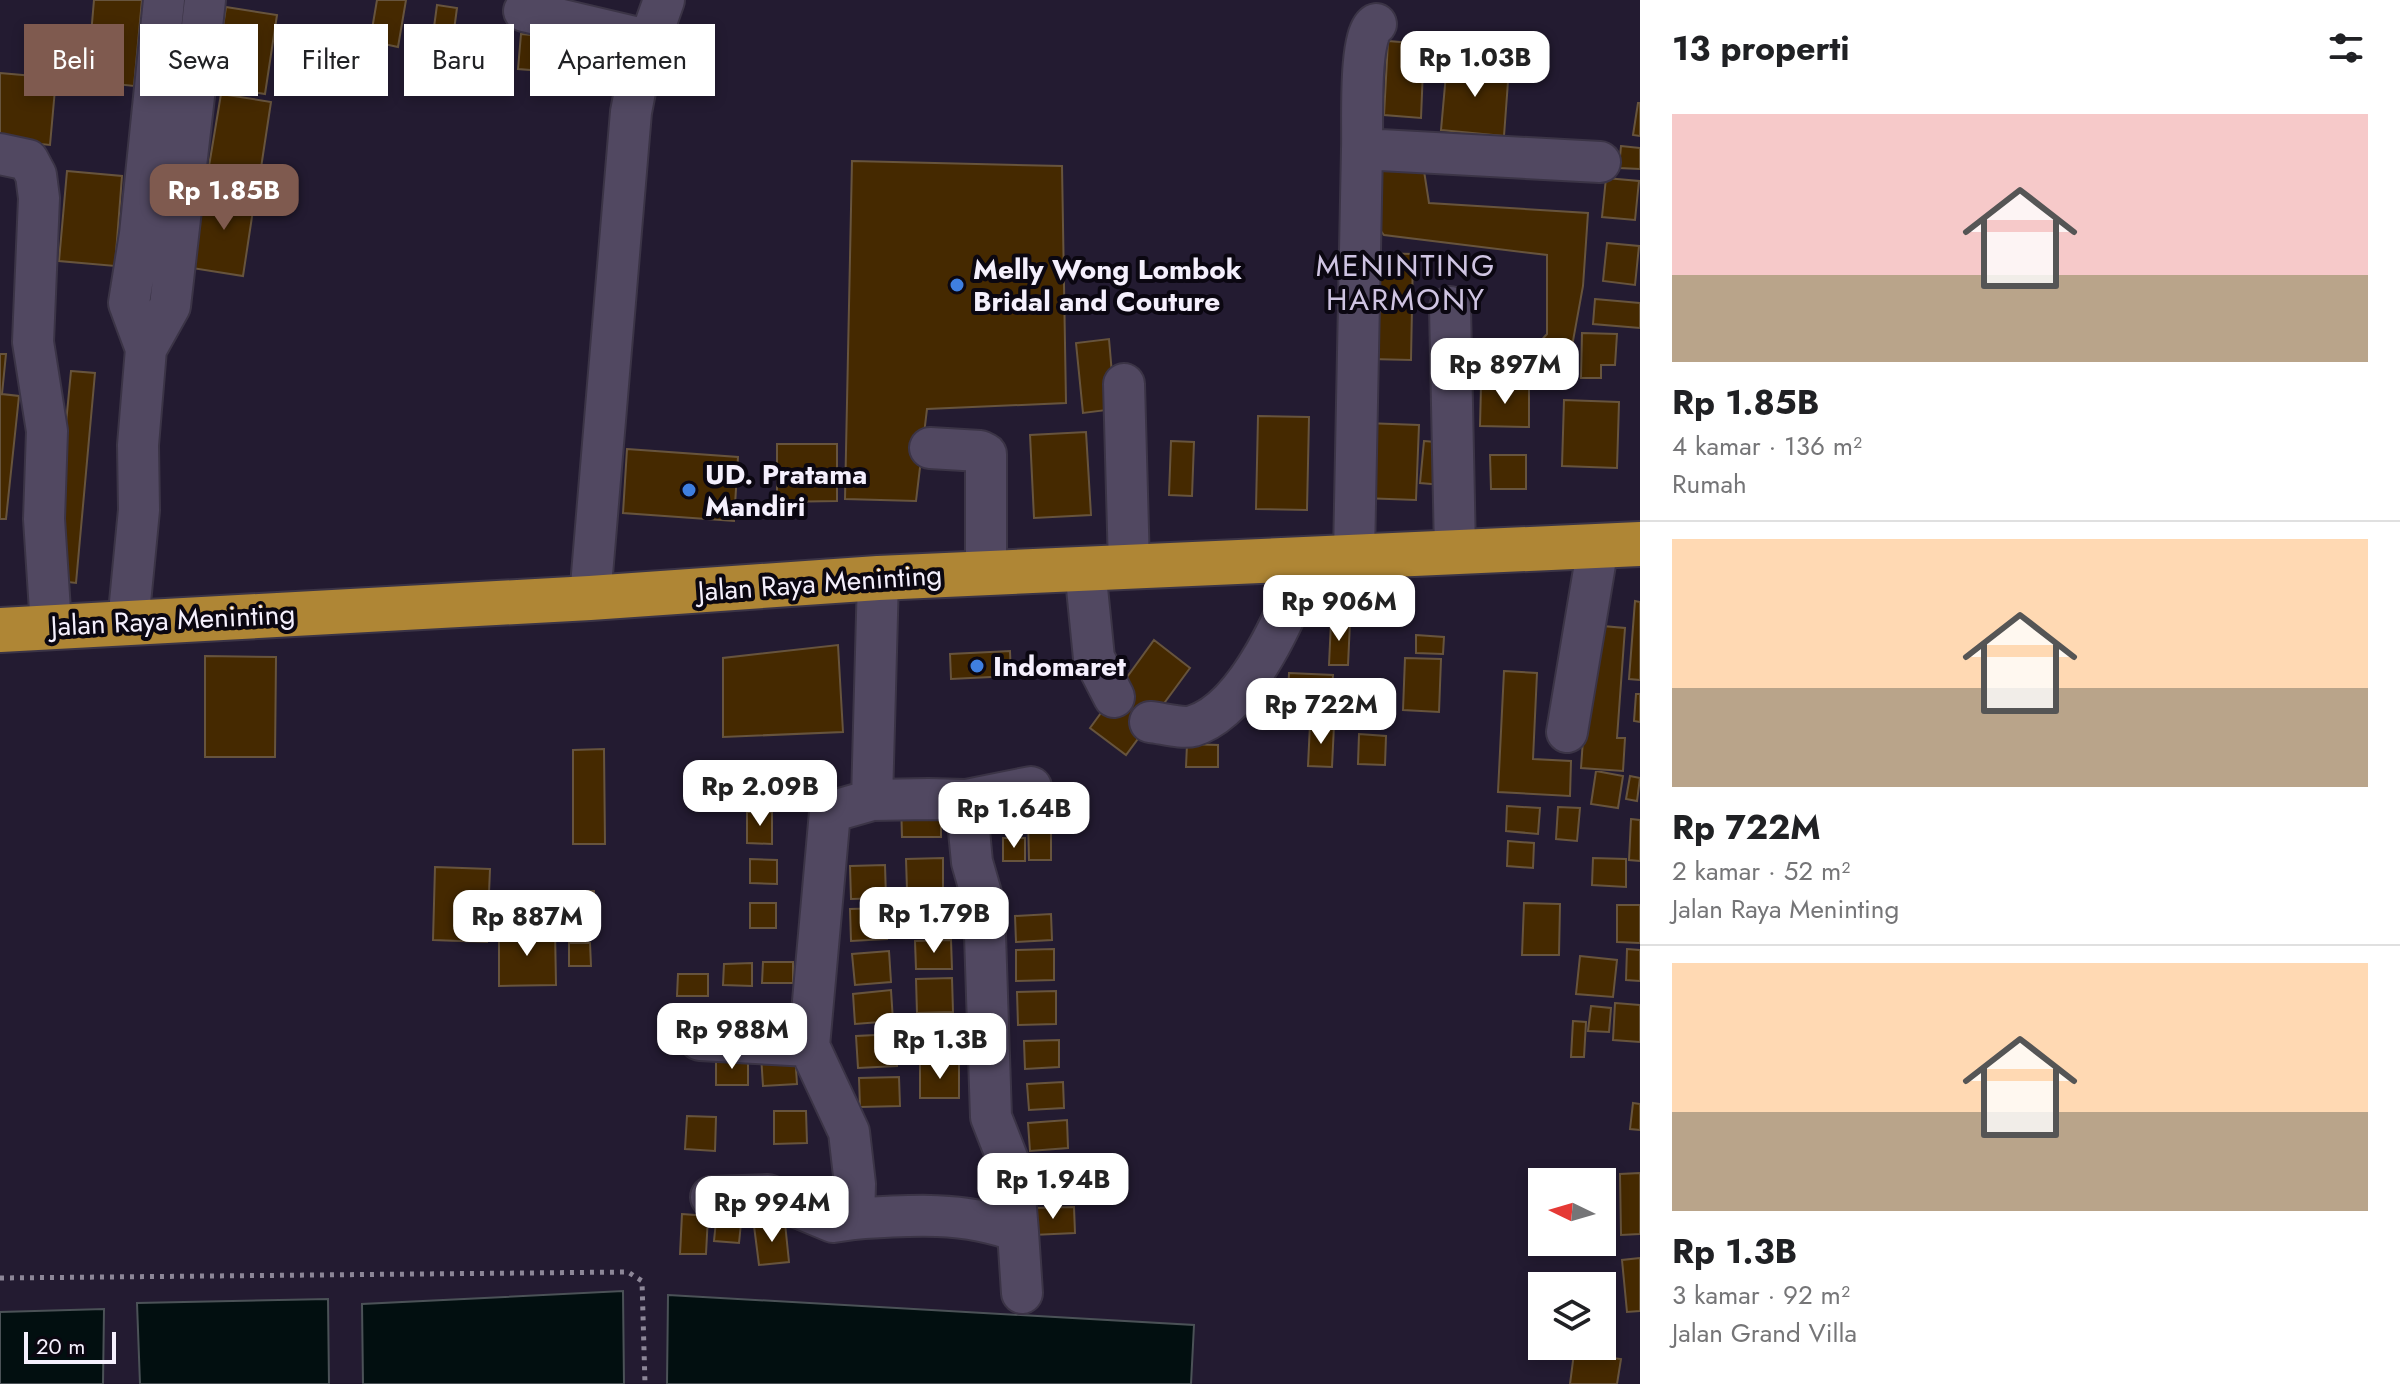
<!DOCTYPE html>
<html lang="id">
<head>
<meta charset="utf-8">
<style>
	:root { --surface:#fff; --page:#f2f2f2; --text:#202124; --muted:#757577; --line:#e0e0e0; --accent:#7f5a4f }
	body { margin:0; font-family:Jost,sans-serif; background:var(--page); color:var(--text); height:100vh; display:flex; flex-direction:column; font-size:30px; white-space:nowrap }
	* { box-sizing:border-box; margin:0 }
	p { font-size:26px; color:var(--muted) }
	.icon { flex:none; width:44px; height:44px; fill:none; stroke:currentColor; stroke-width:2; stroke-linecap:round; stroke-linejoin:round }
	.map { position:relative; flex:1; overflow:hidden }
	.details { display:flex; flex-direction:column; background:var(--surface); width:760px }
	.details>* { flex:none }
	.banner { position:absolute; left:24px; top:24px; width:760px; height:72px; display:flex; gap:16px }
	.needle { width:52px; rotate:275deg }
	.tools { position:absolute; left:1528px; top:1168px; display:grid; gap:16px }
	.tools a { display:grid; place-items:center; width:88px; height:88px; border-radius:0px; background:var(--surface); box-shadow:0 4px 12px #0003; font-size:40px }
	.scale { position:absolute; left:24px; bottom:20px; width:92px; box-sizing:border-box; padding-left:8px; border:4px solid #f5f0fd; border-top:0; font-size:22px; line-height:28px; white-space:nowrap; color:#f5f0fd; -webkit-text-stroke:6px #0b0711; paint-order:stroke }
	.price { position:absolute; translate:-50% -68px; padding:0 18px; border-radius:16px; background:#fff; color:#222; font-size:26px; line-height:52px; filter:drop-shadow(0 2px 4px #0008) }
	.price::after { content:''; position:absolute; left:50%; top:48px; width:24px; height:18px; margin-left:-12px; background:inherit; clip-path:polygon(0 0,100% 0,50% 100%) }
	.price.selected { background:var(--accent); color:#fff }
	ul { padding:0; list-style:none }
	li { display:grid; align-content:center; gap:16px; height:424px; padding:0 32px }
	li+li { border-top:2px solid var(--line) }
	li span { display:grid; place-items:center; height:248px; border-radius:0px; color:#555 }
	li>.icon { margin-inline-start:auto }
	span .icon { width:144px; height:144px; fill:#fffc; stroke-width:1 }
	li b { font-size:34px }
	h2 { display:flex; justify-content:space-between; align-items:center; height:96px; padding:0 32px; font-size:34px }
	.chip { padding:0 28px; border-radius:0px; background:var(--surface); box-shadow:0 4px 12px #0003; font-size:28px; line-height:72px }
	.chip.selected { background:var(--accent); color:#fff }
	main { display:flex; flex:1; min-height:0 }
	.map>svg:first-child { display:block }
</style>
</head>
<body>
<main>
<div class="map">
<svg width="1640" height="1384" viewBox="0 0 1640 1384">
	<rect width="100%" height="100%" fill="#231b31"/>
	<path fill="#020f10" stroke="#4b5257" stroke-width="2" d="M 623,1291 L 624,1384 L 363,1384 L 362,1304 Z
		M 668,1295 L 1194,1325 L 1191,1384 L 667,1384 Z
		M 328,1299 L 329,1384 L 140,1384 L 137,1303 Z
		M 104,1309 L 103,1384 L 0,1384 L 0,1312 Z"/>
	<path fill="#452900" stroke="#67543d" stroke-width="2" d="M 94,0 L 142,0 L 134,86 L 87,81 Z
		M 377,0 L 406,0 L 398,47 L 370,41 Z
		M 437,5 L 457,8 L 452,45 L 432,42 Z
		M 226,7 L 277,15 L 265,94 L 214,86 Z
		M 521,34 L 597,41 L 594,75 L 518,69 Z
		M 1388,41 L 1424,44 L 1421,118 L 1384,115 Z
		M 1447,63 L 1509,68 L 1504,136 L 1441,130 Z
		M 0,73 L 56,78 L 50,145 L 0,140 Z
		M 221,94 L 271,102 L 259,181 L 208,172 Z
		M 1638,103 L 1640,103 L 1640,136 L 1633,135 Z
		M 1621,146 L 1640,148 L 1640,169 L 1619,168 Z
		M 1370,156 L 1422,158 L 1429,203 L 1588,213 L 1583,286 L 1565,385 L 1530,381 L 1520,364 L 1547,334 L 1547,255 L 1384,235 L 1373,221 Z
		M 852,161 L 1062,166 L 1066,403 L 927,409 L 916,501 L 845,499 Z
		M 67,171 L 122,176 L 115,266 L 59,261 Z
		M 1606,178 L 1639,181 L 1635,220 L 1602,217 Z
		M 204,189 L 255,197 L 243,276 L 192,268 Z
		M 1607,243 L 1639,246 L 1635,285 L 1603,281 Z
		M 1373,253 L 1413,254 L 1411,360 L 1370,359 Z
		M 1595,299 L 1640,303 L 1640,328 L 1593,324 Z
		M 1582,333 L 1617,334 L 1615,365 L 1601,365 L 1601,378 L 1581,378 Z
		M 1109,339 L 1115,409 L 1083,413 L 1076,343 Z
		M 0,354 L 6,354 L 2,394 L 19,396 L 6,519 L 0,519 Z
		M 71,371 L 95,373 L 76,583 L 51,580 Z
		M 1481,386 L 1529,386 L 1529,427 L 1480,426 Z
		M 1564,400 L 1619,402 L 1617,468 L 1562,466 Z
		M 1258,416 L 1309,417 L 1307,510 L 1256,509 Z
		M 1365,423 L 1419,425 L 1416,500 L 1362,498 Z
		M 1086,432 L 1091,515 L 1034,518 L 1030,435 Z
		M 1171,441 L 1194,442 L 1192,496 L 1169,495 Z
		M 1424,441 L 1447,443 L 1443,485 L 1420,483 Z
		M 777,444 L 837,444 L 837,501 L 777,502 Z
		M 627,449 L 738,457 L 734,521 L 623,513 Z
		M 1490,455 L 1526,455 L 1526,489 L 1491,489 Z
		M 1635,601 L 1640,602 L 1640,680 L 1629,679 Z
		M 1331,621 L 1350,622 L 1348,665 L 1329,665 Z
		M 1591,625 L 1625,628 L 1617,738 L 1625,738 L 1623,771 L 1581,768 Z
		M 1416,635 L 1444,637 L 1443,654 L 1416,653 Z
		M 1154,640 L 1190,668 L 1126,755 L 1090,728 Z
		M 838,645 L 843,732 L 723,737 L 723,658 Z
		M 1010,651 L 1011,676 L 951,679 L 950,654 Z
		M 205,656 L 276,657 L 275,757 L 205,757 Z
		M 1405,658 L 1441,659 L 1439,712 L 1403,710 Z
		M 1504,671 L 1537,673 L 1533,759 L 1571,761 L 1570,796 L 1498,792 Z
		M 1289,673 L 1333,675 L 1331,721 L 1287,719 Z
		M 1636,694 L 1640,694 L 1640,722 L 1634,721 Z
		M 1310,724 L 1334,725 L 1332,767 L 1308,766 Z
		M 1359,734 L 1386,736 L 1385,765 L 1358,764 Z
		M 1187,744 L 1218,745 L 1218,767 L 1186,767 Z
		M 604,749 L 605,844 L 573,844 L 573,750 Z
		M 1596,771 L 1623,776 L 1618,808 L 1591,804 Z
		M 1630,776 L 1640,778 L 1637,801 L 1626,799 Z
		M 901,802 L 941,802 L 941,837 L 902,837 Z
		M 1507,806 L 1540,808 L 1538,834 L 1506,831 Z
		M 1558,807 L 1580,808 L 1577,841 L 1556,839 Z
		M 747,812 L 772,812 L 772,844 L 747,843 Z
		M 1051,817 L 1051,860 L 1029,860 L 1028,818 Z
		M 1631,819 L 1640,820 L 1640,861 L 1629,860 Z
		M 1003,838 L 1025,838 L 1025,861 L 1003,861 Z
		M 1508,841 L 1534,843 L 1533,868 L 1507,866 Z
		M 943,858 L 943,889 L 907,890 L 906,859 Z
		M 1593,858 L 1626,859 L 1626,887 L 1592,885 Z
		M 750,859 L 777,860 L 777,884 L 750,883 Z
		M 885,865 L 886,898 L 851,899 L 850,866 Z
		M 435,867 L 490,869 L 487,942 L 433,940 Z
		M 594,891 L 595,917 L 555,917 L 554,892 Z
		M 946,899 L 947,930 L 911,931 L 911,900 Z
		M 750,903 L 776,903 L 776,928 L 750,928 Z
		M 1524,903 L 1560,904 L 1559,955 L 1522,955 Z
		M 1617,905 L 1640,905 L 1640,943 L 1617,942 Z
		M 887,908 L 887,939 L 851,941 L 850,909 Z
		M 1051,914 L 1052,940 L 1016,942 L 1015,916 Z
		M 555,929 L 556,985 L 499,986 L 499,930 Z
		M 951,940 L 952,969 L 916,969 L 915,941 Z
		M 569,943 L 590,943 L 591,966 L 569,966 Z
		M 1054,949 L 1054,980 L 1016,981 L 1016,950 Z
		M 1627,949 L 1640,950 L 1640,981 L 1626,980 Z
		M 889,951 L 891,982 L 855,985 L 852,954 Z
		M 1580,956 L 1617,960 L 1613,997 L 1576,994 Z
		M 763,962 L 793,962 L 793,983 L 762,983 Z
		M 752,963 L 752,986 L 723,985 L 724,964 Z
		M 678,974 L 708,974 L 708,996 L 677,996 Z
		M 952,978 L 953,1012 L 917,1013 L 916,979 Z
		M 891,990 L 893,1021 L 855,1024 L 853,994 Z
		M 1056,991 L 1056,1024 L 1018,1025 L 1017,992 Z
		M 1615,1003 L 1640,1005 L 1640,1042 L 1613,1040 Z
		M 1591,1006 L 1611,1008 L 1609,1032 L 1588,1031 Z
		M 1573,1021 L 1586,1022 L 1584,1057 L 1571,1057 Z
		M 956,1022 L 957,1052 L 918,1053 L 917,1023 Z
		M 896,1034 L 897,1066 L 858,1068 L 856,1036 Z
		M 1059,1040 L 1059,1067 L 1025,1069 L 1024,1041 Z
		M 795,1053 L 797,1084 L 763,1086 L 761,1055 Z
		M 748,1056 L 748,1085 L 716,1085 L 716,1057 Z
		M 959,1063 L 959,1098 L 920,1098 L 920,1064 Z
		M 899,1077 L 900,1106 L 860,1107 L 859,1078 Z
		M 1063,1082 L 1064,1108 L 1029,1110 L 1027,1084 Z
		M 1633,1103 L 1640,1104 L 1640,1130 L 1630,1129 Z
		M 774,1111 L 806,1111 L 807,1143 L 774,1144 Z
		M 687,1116 L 716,1117 L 715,1151 L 685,1149 Z
		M 1067,1120 L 1068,1148 L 1030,1151 L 1028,1123 Z
		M 1071,1159 L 1072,1190 L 1031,1191 L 1030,1160 Z
		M 1640,1173 L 1640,1234 L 1621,1235 L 1620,1174 Z
		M 1074,1207 L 1075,1233 L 1033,1235 L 1032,1208 Z
		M 682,1214 L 708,1216 L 706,1254 L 680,1254 Z
		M 716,1221 L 741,1223 L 739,1243 L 714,1241 Z
		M 785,1223 L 789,1262 L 759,1265 L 754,1226 Z
		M 1640,1258 L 1640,1311 L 1627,1312 L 1622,1260 Z
		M 1574,1353 L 1621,1359 L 1617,1384 L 1570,1384 Z"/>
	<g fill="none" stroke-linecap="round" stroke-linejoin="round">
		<defs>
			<path id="minor" d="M 524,11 L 651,41
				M 1362,149 C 1363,126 1358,34 1376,24
				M 0,154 L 28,160 L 36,175 L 39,198 L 33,342 L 47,431 L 44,519 L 51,626
				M 1450,307 L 1455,551
				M 146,349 L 170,306 L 205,0
				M 1124,384 L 1129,566
				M 930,448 L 980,451 L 986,454 L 986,573
				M 1354,555 L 1362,149 L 1600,162
				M 1085,568 L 1094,658 L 1114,697
				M 590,598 L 631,112 L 639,71 L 664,0
				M 128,623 L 139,510 L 138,445 L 146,349 L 129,303 L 140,234 L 164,0
				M 1150,722 C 1162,723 1182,729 1193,726 C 1249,709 1290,607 1309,558
				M 1567,732 L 1598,546
				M 928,799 L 966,800 L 972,862 L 984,904 L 991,1117 L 1013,1173 L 1018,1232 C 967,1211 908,1215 854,1219 L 855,1184 L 849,1132 L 809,1046 L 830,812 L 872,800 Z
				M 872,800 L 878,578
				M 966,800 L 1031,787
				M 700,1040 L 809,1046
				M 711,1197 L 768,1195 L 833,1222 L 854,1219
				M 1018,1232 L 1022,1293"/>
			<path id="highway" d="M 0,630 L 590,598 L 878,578 L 1640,544"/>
		</defs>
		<use href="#minor" stroke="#3b3446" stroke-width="44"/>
		<use href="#highway" stroke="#3b3446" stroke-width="48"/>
		<path stroke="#8d8798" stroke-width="5" stroke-dasharray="4 6" stroke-linecap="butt" d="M 0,1278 L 628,1272 L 642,1281 L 645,1384"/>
		<use href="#minor" stroke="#514861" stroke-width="40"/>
		<use href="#highway" stroke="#af8635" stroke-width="44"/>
	</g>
	<g fill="#3f7fe0" stroke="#0b0711" stroke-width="3">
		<circle cx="957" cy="285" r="8"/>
		<circle cx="689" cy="490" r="8"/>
		<circle cx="977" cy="666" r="8"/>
	</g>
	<g text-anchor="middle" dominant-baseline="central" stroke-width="8" stroke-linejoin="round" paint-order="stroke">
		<g font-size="28" font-weight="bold" fill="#f5f0fd" stroke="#0b0711" text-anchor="start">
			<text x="973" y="269">Melly Wong Lombok<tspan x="973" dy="32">Bridal and Couture</tspan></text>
			<text x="705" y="474">UD. Pratama<tspan x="705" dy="32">Mandiri</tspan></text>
			<text x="993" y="666">Indomaret</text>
		</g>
		<g font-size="28" fill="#f5f0fd" stroke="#0b0711">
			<text transform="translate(820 583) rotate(-4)">Jalan Raya Meninting</text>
			<text transform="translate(173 620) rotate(-3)">Jalan Raya Meninting</text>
		</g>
		<g font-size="30" letter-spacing="2" fill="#cfc4e2" stroke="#0b0711">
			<text x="1406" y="265">MENINTING<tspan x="1406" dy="34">HARMONY</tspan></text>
		</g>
	</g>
</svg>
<div class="tools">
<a><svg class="needle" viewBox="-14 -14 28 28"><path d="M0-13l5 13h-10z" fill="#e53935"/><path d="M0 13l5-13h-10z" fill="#757577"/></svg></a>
<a><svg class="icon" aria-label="layers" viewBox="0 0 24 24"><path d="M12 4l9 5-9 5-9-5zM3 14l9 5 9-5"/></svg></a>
</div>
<div class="scale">20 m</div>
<b class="price" style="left:1475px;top:99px">Rp 1.03B</b>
<b class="price selected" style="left:224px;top:232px">Rp 1.85B</b>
<b class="price" style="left:1505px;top:406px">Rp 897M</b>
<b class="price" style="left:1339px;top:643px">Rp 906M</b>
<b class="price" style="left:1321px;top:746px">Rp 722M</b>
<b class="price" style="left:760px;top:828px">Rp 2.09B</b>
<b class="price" style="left:1014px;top:850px">Rp 1.64B</b>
<b class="price" style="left:934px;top:955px">Rp 1.79B</b>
<b class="price" style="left:527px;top:958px">Rp 887M</b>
<b class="price" style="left:732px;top:1071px">Rp 988M</b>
<b class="price" style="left:940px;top:1081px">Rp 1.3B</b>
<b class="price" style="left:1053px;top:1221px">Rp 1.94B</b>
<b class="price" style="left:772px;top:1244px">Rp 994M</b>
<div class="banner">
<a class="chip selected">Beli</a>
<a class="chip">Sewa</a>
<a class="chip">Filter</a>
<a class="chip">Baru</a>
<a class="chip">Apartemen</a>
</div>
</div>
<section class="details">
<h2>13 properti<svg class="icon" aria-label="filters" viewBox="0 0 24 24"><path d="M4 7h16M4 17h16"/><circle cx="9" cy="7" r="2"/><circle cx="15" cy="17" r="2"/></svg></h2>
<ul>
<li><span style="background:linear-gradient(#f6c9c9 65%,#b9a48a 0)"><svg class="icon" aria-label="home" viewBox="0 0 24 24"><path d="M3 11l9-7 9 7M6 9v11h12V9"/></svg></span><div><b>Rp 1.85B</b><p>4 kamar · 136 m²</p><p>Rumah</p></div></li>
<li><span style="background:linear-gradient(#ffd9b3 60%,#b9a48a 0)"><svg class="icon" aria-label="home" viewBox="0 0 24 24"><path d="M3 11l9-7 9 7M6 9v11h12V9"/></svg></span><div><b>Rp 722M</b><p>2 kamar · 52 m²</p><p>Jalan Raya Meninting</p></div></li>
<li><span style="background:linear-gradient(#ffd9b3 60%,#b9a48a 0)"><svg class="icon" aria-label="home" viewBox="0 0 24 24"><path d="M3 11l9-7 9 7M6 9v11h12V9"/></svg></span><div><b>Rp 1.3B</b><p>3 kamar · 92 m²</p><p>Jalan Grand Villa</p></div></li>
</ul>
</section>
</main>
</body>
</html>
